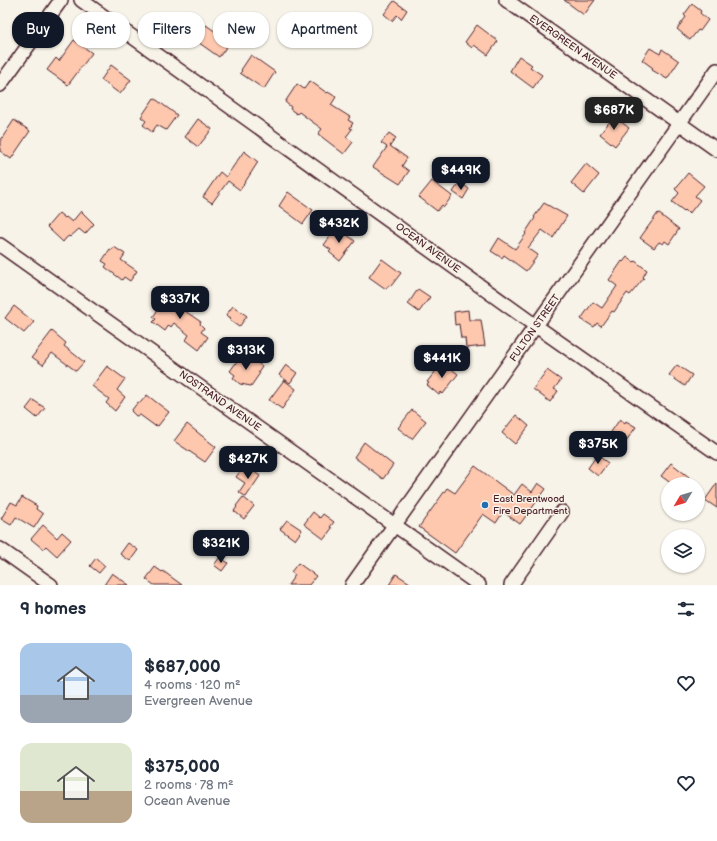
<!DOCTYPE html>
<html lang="en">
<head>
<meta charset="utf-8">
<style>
	:root { --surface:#fff; --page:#f6f6f7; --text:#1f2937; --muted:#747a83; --accent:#111827 }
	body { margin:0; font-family:"Balsamiq Sans",sans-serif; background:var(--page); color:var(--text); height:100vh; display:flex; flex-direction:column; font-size:15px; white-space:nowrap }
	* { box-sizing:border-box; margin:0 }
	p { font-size:13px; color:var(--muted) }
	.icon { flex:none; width:22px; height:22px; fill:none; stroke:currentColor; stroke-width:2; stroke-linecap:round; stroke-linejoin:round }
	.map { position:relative; height:585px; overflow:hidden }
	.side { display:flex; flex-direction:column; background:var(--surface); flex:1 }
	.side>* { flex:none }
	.guide { position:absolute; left:12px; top:12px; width:400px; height:36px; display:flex; gap:8px }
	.needle { width:26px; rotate:232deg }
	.controls { position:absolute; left:661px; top:477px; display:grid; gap:8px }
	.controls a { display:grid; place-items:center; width:44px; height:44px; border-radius:50%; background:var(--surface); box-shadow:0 1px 3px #0004; font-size:20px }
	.price { position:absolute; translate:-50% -34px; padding:0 9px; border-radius:8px; background:var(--accent); color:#fff; font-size:13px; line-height:26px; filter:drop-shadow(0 1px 2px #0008) }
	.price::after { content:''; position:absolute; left:50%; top:24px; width:12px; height:9px; margin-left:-6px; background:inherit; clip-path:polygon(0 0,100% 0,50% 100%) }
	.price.selected { background:#222; color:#fff }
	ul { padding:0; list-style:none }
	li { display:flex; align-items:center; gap:12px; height:100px; padding:0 20px }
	li span { display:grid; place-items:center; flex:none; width:112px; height:80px; border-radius:12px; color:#555 }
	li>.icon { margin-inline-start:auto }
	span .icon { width:48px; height:48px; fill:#fffc; stroke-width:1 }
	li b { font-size:17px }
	h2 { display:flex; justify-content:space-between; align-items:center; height:48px; padding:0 20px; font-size:17px }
	.pill { padding:0 14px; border-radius:16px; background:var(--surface); box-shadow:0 1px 3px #0004; font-size:14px; line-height:36px }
	.pill.selected { background:var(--accent); color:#fff }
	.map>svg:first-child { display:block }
</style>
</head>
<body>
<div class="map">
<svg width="717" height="585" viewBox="0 0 717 585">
	<rect width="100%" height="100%" fill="#f7f3e8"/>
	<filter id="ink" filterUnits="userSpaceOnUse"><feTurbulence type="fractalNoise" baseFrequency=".025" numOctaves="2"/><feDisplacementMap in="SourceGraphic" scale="8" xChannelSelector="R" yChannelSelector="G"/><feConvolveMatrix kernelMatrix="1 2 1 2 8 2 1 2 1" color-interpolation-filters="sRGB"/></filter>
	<g filter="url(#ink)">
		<path fill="#fec8af" stroke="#4a1f2b" d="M 564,0 L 595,0 L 584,15 Z
			M 394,1 L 407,10 L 401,19 L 397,15 L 392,21 L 384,14 Z
			M 692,4 L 701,11 L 700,13 L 708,20 L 700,31 L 698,30 L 690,40 L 677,29 L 686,17 L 684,15 Z
			M 206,25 L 230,42 L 219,57 L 195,40 Z
			M 477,25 L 498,41 L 488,55 L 474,45 L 472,48 L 465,42 Z
			M 74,40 L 92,53 L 68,85 L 47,70 L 56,58 L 59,61 Z
			M 650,48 L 660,54 L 662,49 L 679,61 L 667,79 L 652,70 L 653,68 L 642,60 Z
			M 251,55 L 275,72 L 264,89 L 240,73 L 242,71 L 241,70 Z
			M 519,56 L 532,65 L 530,67 L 542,75 L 533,88 L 510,71 Z
			M 111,65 L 131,80 L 120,94 L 101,80 Z
			M 310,81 L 327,93 L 328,92 L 336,97 L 331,105 L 350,117 L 348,120 L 353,123 L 350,128 L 352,129 L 346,137 L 353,142 L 344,154 L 318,134 L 322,129 L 299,112 L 297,114 L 290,109 L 291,107 L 285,102 L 297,84 L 304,89 Z
			M 154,98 L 177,115 L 166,130 L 157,125 L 152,132 L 143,125 L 146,121 L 141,117 Z
			M 614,116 L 629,128 L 615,146 L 600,134 Z
			M 198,119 L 212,129 L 198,147 L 185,137 Z
			M 14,120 L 30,131 L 11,159 L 0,151 L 0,141 Z
			M 389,133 L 396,138 L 390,146 L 407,158 L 402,166 L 409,171 L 400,184 L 373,167 L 387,147 L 381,143 Z
			M 244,151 L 258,162 L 240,190 L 228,181 L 212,203 L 203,197 L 220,172 L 226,177 Z
			M 586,164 L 599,175 L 584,194 L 571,183 Z
			M 688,173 L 704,186 L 695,196 L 700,200 L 689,214 L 685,210 L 684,211 L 672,202 L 679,193 L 675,189 Z
			M 432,181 L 452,196 L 444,207 L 442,205 L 437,211 L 419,197 Z
			M 460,182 L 469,189 L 463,199 L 453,192 Z
			M 288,192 L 313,210 L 303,224 L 279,206 Z
			M 544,203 L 567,216 L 553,238 L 542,230 L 528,248 L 538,255 L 526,271 L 504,255 L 502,258 L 491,251 L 499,238 L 515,249 L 526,234 L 525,233 L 535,218 L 534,217 Z
			M 81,211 L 94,224 L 85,234 L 79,229 L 70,237 L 69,236 L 66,238 L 63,242 L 47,227 L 59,213 L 65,218 L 66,217 L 72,222 Z
			M 658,213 L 679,229 L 669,244 L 665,241 L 663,244 L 659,242 L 654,248 L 640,238 Z
			M 337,227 L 355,241 L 340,261 L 329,252 L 331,250 L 324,245 Z
			M 114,247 L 125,254 L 121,260 L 137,271 L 130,281 L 124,277 L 122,280 L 105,267 L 107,264 L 102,261 L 110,249 L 112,250 Z
			M 627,257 L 634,262 L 635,261 L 647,270 L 643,277 L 644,278 L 630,295 L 627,293 L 614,312 L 612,311 L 601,326 L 597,323 L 594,327 L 581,319 L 593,302 L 602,308 L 617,286 L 609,280 L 622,261 L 623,262 Z
			M 382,259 L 401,273 L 391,286 L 389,285 L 386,289 L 369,277 Z
			M 418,289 L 430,297 L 419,312 L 408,304 Z
			M 171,291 L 186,303 L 182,309 L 201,322 L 200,324 L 204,328 L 201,332 L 208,337 L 199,350 L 186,340 L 189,335 L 174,323 L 171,327 L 169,325 L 165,331 L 153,322 L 156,319 L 153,317 L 155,314 Z
			M 14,306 L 34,322 L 24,333 L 5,318 Z
			M 233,306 L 247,316 L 239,327 L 229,320 L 231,318 L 226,315 Z
			M 468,310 L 469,320 L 481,320 L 485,346 L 466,348 L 465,338 L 461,338 L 459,324 L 455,325 L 454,312 Z
			M 52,331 L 66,343 L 64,346 L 84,362 L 76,371 L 52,353 L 43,365 L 32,357 Z
			M 243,353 L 262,366 L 258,372 L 260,373 L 251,386 L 240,384 L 233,378 L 235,375 L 230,371 Z
			M 442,363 L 443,364 L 444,363 L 458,374 L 443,394 L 441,392 L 439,395 L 427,385 L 429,383 L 427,382 Z
			M 286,365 L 297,373 L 290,383 L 279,375 Z
			M 677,365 L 692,375 L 685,386 L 669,375 Z
			M 107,366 L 125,379 L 117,390 L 125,397 L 115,411 L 106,403 L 109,399 L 92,386 Z
			M 547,370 L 561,380 L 554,389 L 558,391 L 550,402 L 533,389 Z
			M 284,380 L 296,389 L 282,409 L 269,400 Z
			M 147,395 L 169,412 L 158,426 L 156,425 L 155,426 L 140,415 L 136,416 L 131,411 L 138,402 L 140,403 Z
			M 33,400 L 45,408 L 37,418 L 26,409 Z
			M 412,410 L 426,421 L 412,439 L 398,428 Z
			M 516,415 L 529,426 L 515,444 L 502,433 Z
			M 620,419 L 625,423 L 626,421 L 636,427 L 626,441 L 611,432 Z
			M 187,424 L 216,447 L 205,462 L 174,441 Z
			M 364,442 L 393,465 L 383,479 L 354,457 Z
			M 597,455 L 608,463 L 598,476 L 588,468 Z
			M 671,463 L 689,477 L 684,484 L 672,484 L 661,476 Z
			M 245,465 L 260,476 L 246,497 L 239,492 L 245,483 L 236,477 Z
			M 475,466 L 514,495 L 522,484 L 532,492 L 538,483 L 546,489 L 520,524 L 503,512 L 496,523 L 483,514 L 455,553 L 419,527 L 447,488 L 455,493 Z
			M 717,483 L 717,508 L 705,500 Z
			M 22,497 L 37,506 L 36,509 L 43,514 L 34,528 L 16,517 L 11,525 L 1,519 L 11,502 L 17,505 Z
			M 243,497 L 254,506 L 244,519 L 234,511 L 237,507 L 236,506 Z
			M 313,512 L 320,518 L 323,514 L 334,522 L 330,527 L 332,528 L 324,539 L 304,524 Z
			M 287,520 L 302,530 L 295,540 L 280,529 Z
			M 43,525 L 57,538 L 62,532 L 71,540 L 57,556 L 46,546 L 43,549 L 31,539 Z
			M 128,543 L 138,550 L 130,561 L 120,554 Z
			M 220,557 L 228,563 L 222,571 L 214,565 Z
			M 96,558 L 105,566 L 99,573 L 90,566 Z
			M 298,563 L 316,576 L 309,585 L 288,585 L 295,575 L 291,572 Z
			M 155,567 L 162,572 L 163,571 L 182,585 L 154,585 L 146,579 Z
			M 112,573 L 129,585 L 104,585 Z
			M 396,574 L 413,585 L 389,585 Z"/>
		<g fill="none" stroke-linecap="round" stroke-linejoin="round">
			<defs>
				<path id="minor" d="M 81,0 L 536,326 L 717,453
					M 506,0 L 717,150
					M 0,85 L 61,0
					M 0,245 L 479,585
					M 0,549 L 51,585
					M 352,585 L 717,70
					M 511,585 L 562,512"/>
			</defs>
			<use href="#minor" stroke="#4a1f2b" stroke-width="16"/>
			<use href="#minor" stroke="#f7f3e8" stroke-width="13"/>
		</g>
	</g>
	<circle fill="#1f6fb2" stroke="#f7f3e8" stroke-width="1.5" cx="485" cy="505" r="4"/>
	<g text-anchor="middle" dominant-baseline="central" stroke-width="3" stroke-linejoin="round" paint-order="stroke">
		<g font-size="10" fill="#4a1f2b" stroke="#f7f3e8">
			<text transform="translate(573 47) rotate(35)">EVERGREEN AVENUE</text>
			<text transform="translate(428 248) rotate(36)">OCEAN AVENUE</text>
			<text transform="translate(535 328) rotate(-55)">FULTON STREET</text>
			<text transform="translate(220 401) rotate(35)">NOSTRAND AVENUE</text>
		</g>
		<g font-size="10" fill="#4a1f2b" stroke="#f7f3e8" text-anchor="start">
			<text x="493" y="499">East Brentwood<tspan x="493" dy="12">Fire Department</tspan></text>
		</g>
	</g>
</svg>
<div class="controls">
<a><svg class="needle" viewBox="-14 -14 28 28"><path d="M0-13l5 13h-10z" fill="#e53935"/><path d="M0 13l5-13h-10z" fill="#747a83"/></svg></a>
<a><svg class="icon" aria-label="layers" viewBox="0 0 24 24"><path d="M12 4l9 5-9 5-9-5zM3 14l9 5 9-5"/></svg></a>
</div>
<b class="price selected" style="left:614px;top:131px">$687K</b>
<b class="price" style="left:461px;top:191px">$449K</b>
<b class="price" style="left:339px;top:244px">$432K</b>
<b class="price" style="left:180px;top:320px">$337K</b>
<b class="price" style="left:246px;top:371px">$313K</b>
<b class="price" style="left:442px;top:379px">$441K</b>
<b class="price" style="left:598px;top:465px">$375K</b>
<b class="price" style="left:248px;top:480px">$427K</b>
<b class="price" style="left:221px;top:564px">$321K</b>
<div class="guide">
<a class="pill selected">Buy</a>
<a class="pill">Rent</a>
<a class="pill">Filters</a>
<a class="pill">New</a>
<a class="pill">Apartment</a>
</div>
</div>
<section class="side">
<h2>9 homes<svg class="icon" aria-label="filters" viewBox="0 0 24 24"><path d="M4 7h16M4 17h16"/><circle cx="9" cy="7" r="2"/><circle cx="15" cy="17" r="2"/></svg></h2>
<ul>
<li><span style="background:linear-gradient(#a9c7e8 65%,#9aa5b1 0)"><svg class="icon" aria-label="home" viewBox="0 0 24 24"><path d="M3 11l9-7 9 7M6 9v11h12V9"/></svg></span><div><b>$687,000</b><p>4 rooms · 120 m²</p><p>Evergreen Avenue</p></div><svg class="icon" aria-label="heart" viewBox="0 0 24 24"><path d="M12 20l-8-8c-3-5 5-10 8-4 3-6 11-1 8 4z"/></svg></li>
<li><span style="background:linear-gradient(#dfe7d0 60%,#b9a48a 0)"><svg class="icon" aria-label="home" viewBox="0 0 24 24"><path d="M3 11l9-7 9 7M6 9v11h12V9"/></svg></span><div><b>$375,000</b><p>2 rooms · 78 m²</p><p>Ocean Avenue</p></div><svg class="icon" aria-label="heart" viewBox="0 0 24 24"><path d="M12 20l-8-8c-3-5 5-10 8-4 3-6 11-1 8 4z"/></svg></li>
</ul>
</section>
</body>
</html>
